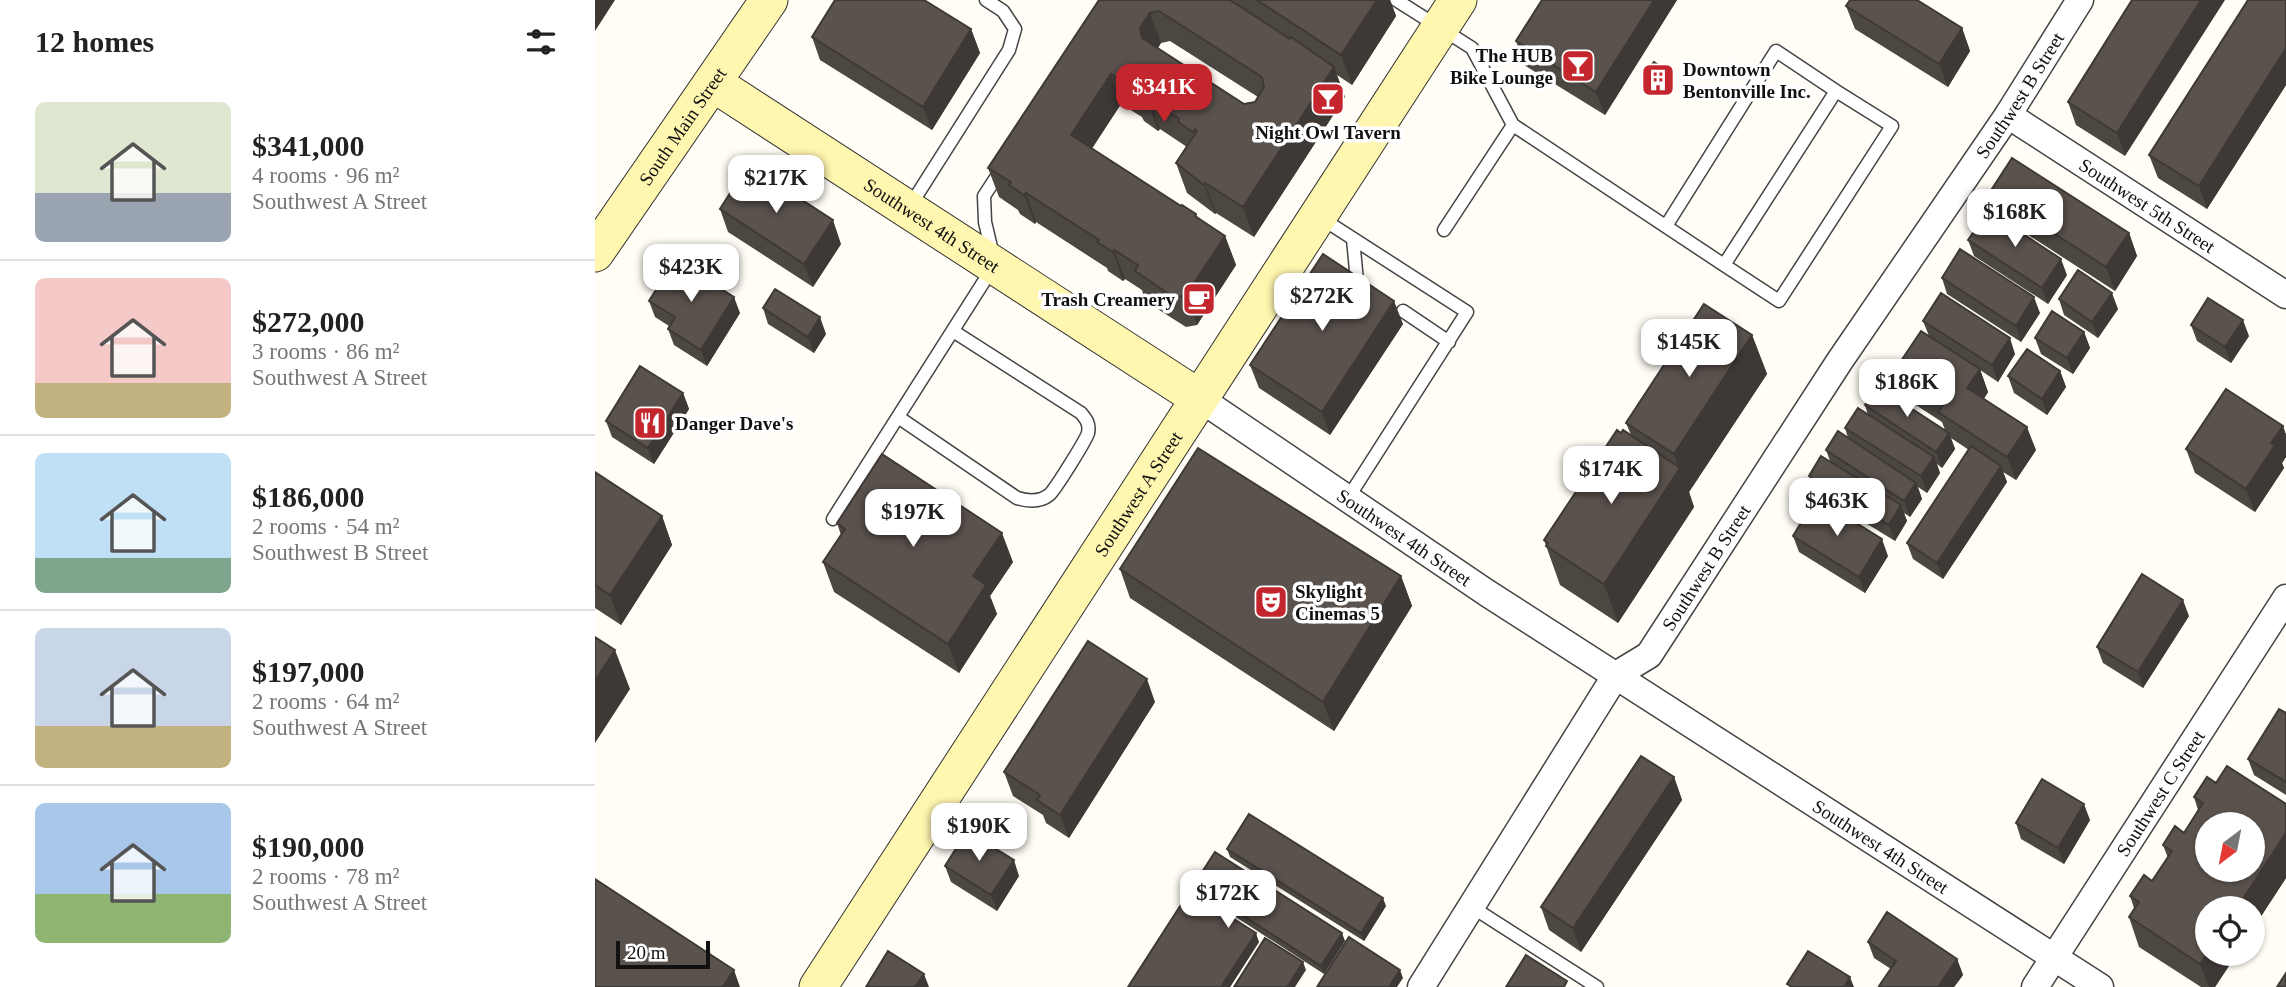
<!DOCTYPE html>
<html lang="en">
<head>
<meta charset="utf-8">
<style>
	:root { --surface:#fff; --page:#f2f2f2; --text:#222; --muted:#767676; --line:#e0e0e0; --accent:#c4262e }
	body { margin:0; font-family:Georgia,serif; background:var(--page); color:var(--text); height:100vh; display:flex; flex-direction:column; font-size:26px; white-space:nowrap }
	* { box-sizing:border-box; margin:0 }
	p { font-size:23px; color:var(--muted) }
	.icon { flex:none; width:38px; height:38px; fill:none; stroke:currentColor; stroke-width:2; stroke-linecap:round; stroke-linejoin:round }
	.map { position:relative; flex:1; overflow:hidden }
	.panel { display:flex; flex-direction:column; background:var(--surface); width:595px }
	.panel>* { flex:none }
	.needle { width:46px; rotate:212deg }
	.tools { position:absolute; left:1600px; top:812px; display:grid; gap:14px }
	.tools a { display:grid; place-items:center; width:70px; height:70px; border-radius:50%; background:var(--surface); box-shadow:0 2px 5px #0004; font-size:35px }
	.scale { position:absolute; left:21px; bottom:18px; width:94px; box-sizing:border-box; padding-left:7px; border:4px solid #111; border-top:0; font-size:19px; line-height:24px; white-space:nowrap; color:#111; -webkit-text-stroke:5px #fff; paint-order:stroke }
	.price { position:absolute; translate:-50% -60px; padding:0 16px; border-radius:14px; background:#fff; color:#222; font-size:23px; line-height:46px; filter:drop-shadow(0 2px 4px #0008) }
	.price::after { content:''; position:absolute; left:50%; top:42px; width:21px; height:16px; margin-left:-10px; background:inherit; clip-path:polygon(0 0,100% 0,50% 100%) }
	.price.current { background:var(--accent); color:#fff }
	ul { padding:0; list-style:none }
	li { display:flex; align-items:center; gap:21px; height:175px; padding:0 35px }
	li+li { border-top:2px solid var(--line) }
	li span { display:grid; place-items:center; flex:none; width:196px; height:140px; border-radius:10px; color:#555 }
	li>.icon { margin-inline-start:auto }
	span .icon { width:84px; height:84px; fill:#fffc; stroke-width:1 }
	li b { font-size:30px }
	h2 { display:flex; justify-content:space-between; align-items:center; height:84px; padding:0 35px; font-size:30px }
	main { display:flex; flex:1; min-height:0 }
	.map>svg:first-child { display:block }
</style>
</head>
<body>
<main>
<section class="panel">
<h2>12 homes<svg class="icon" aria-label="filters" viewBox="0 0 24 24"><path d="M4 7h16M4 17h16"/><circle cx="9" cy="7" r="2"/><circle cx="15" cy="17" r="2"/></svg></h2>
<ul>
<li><span style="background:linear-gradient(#dfe7d0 65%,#9aa5b1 0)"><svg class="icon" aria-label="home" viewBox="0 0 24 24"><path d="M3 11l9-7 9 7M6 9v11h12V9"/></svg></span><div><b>$341,000</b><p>4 rooms · 96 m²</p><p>Southwest A Street</p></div></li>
<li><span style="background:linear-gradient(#f6c9c9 75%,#c2b280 0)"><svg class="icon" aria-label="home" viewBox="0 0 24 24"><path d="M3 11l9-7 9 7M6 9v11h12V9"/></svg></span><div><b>$272,000</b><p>3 rooms · 86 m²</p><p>Southwest A Street</p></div></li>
<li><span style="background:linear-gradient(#bfe0f5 75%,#7fa58c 0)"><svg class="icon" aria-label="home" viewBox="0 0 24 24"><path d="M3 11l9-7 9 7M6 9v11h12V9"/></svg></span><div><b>$186,000</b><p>2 rooms · 54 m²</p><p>Southwest B Street</p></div></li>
<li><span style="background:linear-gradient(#c9d6e8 70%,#c2b280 0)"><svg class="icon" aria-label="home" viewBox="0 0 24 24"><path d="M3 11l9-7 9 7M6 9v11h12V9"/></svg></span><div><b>$197,000</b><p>2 rooms · 64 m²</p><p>Southwest A Street</p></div></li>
<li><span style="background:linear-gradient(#a9c7e8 65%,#8fb573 0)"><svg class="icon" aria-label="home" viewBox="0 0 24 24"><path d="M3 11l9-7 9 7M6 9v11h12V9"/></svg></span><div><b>$190,000</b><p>2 rooms · 78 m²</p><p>Southwest A Street</p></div></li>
</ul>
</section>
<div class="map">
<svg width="1691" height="987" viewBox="0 0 1691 987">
	<rect width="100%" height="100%" fill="#fffdf5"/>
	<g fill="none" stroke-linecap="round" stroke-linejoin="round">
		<defs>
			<path id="lane" d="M 801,0 L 877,48 L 918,125 L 1129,265 L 1241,91 L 1181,51 L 1071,226
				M 315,206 L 414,50 L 420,29 L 408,11 L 391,0
				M 726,218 L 872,312 L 753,498
				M 849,230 L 918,125
				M 758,239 L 762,281
				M 1129,265 L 1184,301 L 1297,126 L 1241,91
				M 808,311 L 854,342
				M 303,417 L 422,498 C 432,501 445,502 454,495 C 460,490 491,440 493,433 C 495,424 491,419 486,413 L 358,331
				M 238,519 L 400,264 L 390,222 L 389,196 L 406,170
				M 877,907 L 1002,987"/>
			<g id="street">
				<path id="s1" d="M 1413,115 L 1691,295"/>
				<path id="s2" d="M 604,398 L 892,593 L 1505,987"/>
				<path id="s3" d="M 826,987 L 1021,675 L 1054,655 L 1244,362 L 1413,115 L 1485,0"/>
				<path id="s4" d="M 1440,987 L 1691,598"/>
			</g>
			<g id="secondary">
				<path id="s5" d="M 118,83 L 604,398"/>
				<path id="s6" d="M 0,253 L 174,0"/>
				<path id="s7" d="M 223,987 L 863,0"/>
			</g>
		</defs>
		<use href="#lane" stroke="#444" stroke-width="15"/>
		<use href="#street" stroke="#444" stroke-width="29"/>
		<use href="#secondary" stroke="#333" stroke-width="39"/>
		<use href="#lane" stroke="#fff" stroke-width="12"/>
		<use href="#street" stroke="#fff" stroke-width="26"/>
		<use href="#secondary" stroke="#fff6b0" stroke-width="37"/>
	</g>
	<path fill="#4d4742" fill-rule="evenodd" d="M 504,0 L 795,0 L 801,16 L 757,85 L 742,75 L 750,97 L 659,237 L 621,213 L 620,214 L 592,193 L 581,163 L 592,147 L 565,129 L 563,131 L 549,121 L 547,117 L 526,104 L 497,148 L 586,206 L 601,214 L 603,218 L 630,236 L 641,265 L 602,325 L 591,327 L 550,301 L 547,290 L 530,279 L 528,281 L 513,271 L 512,268 L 441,222 L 440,224 L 425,214 L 423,210 L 404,197 L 393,168 ZM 575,41 L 663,97 L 660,102 L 649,104 L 563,48 L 566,43 Z
		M 947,0 L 1082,0 L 1010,115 L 929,65 L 921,41 Z
		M 1537,0 L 1530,156 L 1481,125 L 1473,102 Z
		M 1691,0 L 1691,85 L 1612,209 L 1563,178 L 1554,155 Z
		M 1251,6 L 1367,28 L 1375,51 L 1353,87 L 1260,29 Z
		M 376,29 L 385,53 L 337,130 L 225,60 L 217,37 Z
		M 1050,75 L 1072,77 L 1064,89 L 1053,83 Z
		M 1395,192 L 1534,233 L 1542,256 L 1520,291 L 1404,216 Z
		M 125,209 L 246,244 L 218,287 L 133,232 Z
		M 1373,240 L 1472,275 L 1453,304 L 1379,256 Z
		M 1347,278 L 1445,313 L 1426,342 L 1352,294 Z
		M 1464,299 L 1523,309 L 1503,338 L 1469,315 Z
		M 54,301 L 145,313 L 112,366 L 79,345 L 73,329 L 74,326 L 60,317 Z
		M 168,308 L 231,334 L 219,353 L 173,324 Z
		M 1328,321 L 1420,354 L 1403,382 L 1385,370 L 1393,392 L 1389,399 L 1441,450 L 1421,480 L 1408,472 L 1412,482 L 1348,579 L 1318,559 L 1312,543 L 1374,450 L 1356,438 L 1360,449 L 1347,468 L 1342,464 L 1345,473 L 1332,493 L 1323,487 L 1327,499 L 1315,517 L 1309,513 L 1312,521 L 1300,541 L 1220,492 L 1214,476 L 1235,461 L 1231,450 L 1253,438 L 1250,428 L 1273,415 L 1270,405 L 1350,430 L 1347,422 L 1307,396 L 1298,373 L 1334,336 Z
		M 808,324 L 735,435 L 664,388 L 655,365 Z
		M 1596,325 L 1654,336 L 1636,363 L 1602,341 Z
		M 1489,332 L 1495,348 L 1478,374 L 1446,354 L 1440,338 Z
		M 1157,335 L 1172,374 L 1094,492 L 1099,507 L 1023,623 L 965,585 L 949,540 L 1026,433 L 1036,435 L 1031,423 Z
		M 1465,371 L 1471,387 L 1452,415 L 1419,393 L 1413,376 Z
		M 88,393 L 94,409 L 59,464 L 17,437 L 11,421 Z
		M 1688,426 L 1691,435 L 1691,457 L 1687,463 L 1689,468 L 1660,512 L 1600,473 L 1591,449 Z
		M 0,472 L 67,516 L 77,545 L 26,625 L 0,608 Z
		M 242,523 L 418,562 L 395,596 L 402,614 L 364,673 L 239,592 L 228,562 L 246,535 Z
		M 1198,536 L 1293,556 L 1270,593 L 1204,552 Z
		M 525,569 L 806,576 L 817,606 L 739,731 L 535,598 Z
		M 1594,616 L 1548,688 L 1508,663 L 1502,647 Z
		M 560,702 L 474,838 L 451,823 L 448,815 L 418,796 L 409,772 Z
		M 1691,713 L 1691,795 L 1659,775 L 1653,759 Z
		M 1079,777 L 1087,800 L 986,952 L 954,930 L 946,907 Z
		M 1621,783 L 1691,804 L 1691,878 L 1620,987 L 1606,987 L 1544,947 L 1534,917 L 1539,908 L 1535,896 L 1557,881 L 1573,858 L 1568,845 L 1589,833 L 1603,810 L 1599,797 Z
		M 1495,820 L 1469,864 L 1426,839 L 1421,823 Z
		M 632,849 L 791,906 L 769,941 L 635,857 Z
		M 620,852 L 750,941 L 729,974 L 630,910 L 629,913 L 664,942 L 635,987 Z
		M 350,866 L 424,876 L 402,911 L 356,882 Z
		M 1273,942 L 1362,959 L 1368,975 L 1359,987 L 1285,987 L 1284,986 L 1296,969 L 1279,958 Z"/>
	<path fill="#3f3936" d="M 0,0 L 20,0 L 0,31 Z
		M 782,0 L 795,0 L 801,16 L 757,85 L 746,55 Z
		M 1059,0 L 1082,0 L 1010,115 L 1001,92 Z
		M 1606,0 L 1630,0 L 1530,156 L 1522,133 Z
		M 555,13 L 566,43 L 556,58 L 547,38 L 545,28 Z
		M 1367,28 L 1375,51 L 1353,87 L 1344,64 Z
		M 376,29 L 385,53 L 337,130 L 328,107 Z
		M 1691,48 L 1691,85 L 1612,209 L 1604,186 Z
		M 739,67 L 750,97 L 659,237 L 648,207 Z
		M 1069,69 L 1072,77 L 1064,89 L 1061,81 Z
		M 516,74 L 526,104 L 487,164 L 476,135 Z
		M 554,100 L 565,129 L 563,131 L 553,102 Z
		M 610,183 L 621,213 L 620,214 L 609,185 Z
		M 431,193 L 441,222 L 440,224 L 429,195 Z
		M 238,220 L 246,244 L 218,287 L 209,264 Z
		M 1534,233 L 1542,256 L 1520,291 L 1511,267 Z
		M 630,236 L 641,265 L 602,325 L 591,295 Z
		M 519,250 L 530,279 L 528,281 L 518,252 Z
		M 1466,259 L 1472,275 L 1453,304 L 1447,288 Z
		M 1517,293 L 1523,309 L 1503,338 L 1497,322 Z
		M 139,297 L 145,313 L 112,366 L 106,350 Z
		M 1439,297 L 1445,313 L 1426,342 L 1421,326 Z
		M 799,301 L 808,324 L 735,435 L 727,412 Z
		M 225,317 L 231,334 L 219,353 L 213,337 Z
		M 1648,320 L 1654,336 L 1636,363 L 1630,347 Z
		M 1489,332 L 1495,348 L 1478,374 L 1472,358 Z
		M 1157,335 L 1172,374 L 1094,492 L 1099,507 L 1023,623 L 1009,584 L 1084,469 L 1079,454 Z
		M 1415,338 L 1420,354 L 1403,382 L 1397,365 Z
		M 1385,369 L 1393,392 L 1380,411 L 1372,388 Z
		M 1465,371 L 1471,387 L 1452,415 L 1447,399 Z
		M 88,393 L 94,409 L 59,464 L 53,448 Z
		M 1688,426 L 1691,435 L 1691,457 L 1687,463 L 1689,468 L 1660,512 L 1651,489 L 1676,443 Z
		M 1432,427 L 1441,450 L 1421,480 L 1412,457 Z
		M 1354,433 L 1360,449 L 1347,468 L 1341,452 Z
		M 1339,457 L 1345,473 L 1332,493 L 1326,476 Z
		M 1406,466 L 1412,482 L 1348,579 L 1342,563 Z
		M 1321,483 L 1327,499 L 1315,517 L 1309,501 Z
		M 1306,505 L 1312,521 L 1300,541 L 1294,525 Z
		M 67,516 L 77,545 L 26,625 L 15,595 Z
		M 407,533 L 418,562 L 395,596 L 402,614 L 364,673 L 353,644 L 378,576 Z
		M 1287,539 L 1293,556 L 1270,593 L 1264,577 Z
		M 806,576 L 817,606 L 739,731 L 728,702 Z
		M 1588,600 L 1594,616 L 1548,688 L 1543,672 Z
		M 20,650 L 35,689 L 0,743 L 0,681 Z
		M 552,679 L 560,702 L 474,838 L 465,815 Z
		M 1079,777 L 1087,800 L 986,952 L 978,928 Z
		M 1489,804 L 1495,820 L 1469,864 L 1463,848 Z
		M 1691,833 L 1691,878 L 1657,930 L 1657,908 L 1642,908 Z
		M 419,860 L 424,876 L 402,911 L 396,895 Z
		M 788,898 L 791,906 L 769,941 L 766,933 Z
		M 627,902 L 630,910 L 626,917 L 623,909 Z
		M 661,933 L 664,942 L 635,987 L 626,987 Z
		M 747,933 L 750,941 L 729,974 L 726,966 Z
		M 1612,954 L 1642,954 L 1620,987 L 1614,987 L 1605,964 Z
		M 1362,959 L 1368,975 L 1359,987 L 1343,987 Z
		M 708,962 L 711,970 L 700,987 L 692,987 Z
		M 139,970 L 145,987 L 128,987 Z
		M 805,970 L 808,978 L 802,987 L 794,987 Z
		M 329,974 L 334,987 L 320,987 Z
		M 1255,977 L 1259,987 L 1249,987 Z"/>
	<path fill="#5a524d" stroke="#3f3936" stroke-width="2" fill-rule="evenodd" d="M 240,0 L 329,0 L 376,29 L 328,107 L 217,37 Z
		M 504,0 L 635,0 L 695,39 L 696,37 L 739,67 L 648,207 L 610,183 L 609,185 L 581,163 L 602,131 L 600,129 L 598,132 L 583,122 L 584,119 L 554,100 L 553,102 L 538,92 L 540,90 L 516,74 L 476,135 L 586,206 L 587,205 L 601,214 L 600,216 L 630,236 L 591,295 L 580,298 L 540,271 L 543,265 L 519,250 L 518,252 L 502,242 L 504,240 L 431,193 L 429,195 L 414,185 L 416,182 L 393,168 ZM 564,11 L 667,77 L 669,87 L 660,102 L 649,104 L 547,38 L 545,28 L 555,13 Z
		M 662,0 L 782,0 L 746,55 Z
		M 947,0 L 1059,0 L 1001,92 L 921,41 Z
		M 1255,0 L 1322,0 L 1367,28 L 1344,64 L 1251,6 Z
		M 1537,0 L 1606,0 L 1522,133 L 1473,102 Z
		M 1653,0 L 1691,0 L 1691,48 L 1604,186 L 1554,155 Z
		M 1059,62 L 1069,69 L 1061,81 L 1050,75 Z
		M 1417,158 L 1534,233 L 1511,267 L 1395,192 Z
		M 153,165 L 238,220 L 209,264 L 125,209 Z
		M 1393,211 L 1466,259 L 1447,288 L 1373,240 Z
		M 1365,249 L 1439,297 L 1421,326 L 1347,278 Z
		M 728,254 L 799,301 L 727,412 L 655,365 Z
		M 80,260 L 139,297 L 106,350 L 73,329 L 80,317 L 54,301 Z
		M 1483,270 L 1517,293 L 1497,322 L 1464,299 Z
		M 180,289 L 225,317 L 213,337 L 168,308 Z
		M 1346,293 L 1415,338 L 1397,365 L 1328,321 Z
		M 1613,298 L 1648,320 L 1630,347 L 1596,325 Z
		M 1109,304 L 1157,335 L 1079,454 L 1031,423 Z
		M 1457,311 L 1489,332 L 1472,358 L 1440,338 Z
		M 1326,331 L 1385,369 L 1372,388 L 1432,427 L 1412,457 L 1343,412 L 1348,405 L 1298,373 Z
		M 1432,349 L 1465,371 L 1447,399 L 1413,376 Z
		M 45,366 L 88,393 L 53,448 L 11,421 Z
		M 1282,386 L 1354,433 L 1341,452 L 1270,405 Z
		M 1631,389 L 1688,426 L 1676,443 L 1680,445 L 1651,489 L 1591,449 Z
		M 1263,408 L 1339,457 L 1326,476 L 1250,428 Z
		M 1022,430 L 1026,433 L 1028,430 L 1085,468 L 1009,584 L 951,546 L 953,543 L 949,540 Z
		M 1243,431 L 1321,483 L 1309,501 L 1231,450 Z
		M 1376,446 L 1406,466 L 1342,563 L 1312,543 Z
		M 603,448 L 806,576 L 728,702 L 525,569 Z
		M 287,454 L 407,533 L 378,576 L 391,585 L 353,644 L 228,562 L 250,529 L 242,523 Z
		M 1226,456 L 1306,505 L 1294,525 L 1214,476 Z
		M 0,472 L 67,516 L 15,595 L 0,585 Z
		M 1221,498 L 1287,539 L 1264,577 L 1198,536 Z
		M 1547,574 L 1588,600 L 1543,672 L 1502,647 Z
		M 0,637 L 20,650 L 0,681 Z
		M 493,641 L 552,679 L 465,815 L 442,800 L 445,795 L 409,772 Z
		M 1684,709 L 1691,713 L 1691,782 L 1653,759 Z
		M 1046,756 L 1079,777 L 978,928 L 946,907 Z
		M 1632,766 L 1691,804 L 1691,833 L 1642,908 L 1612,908 L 1612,954 L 1605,964 L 1534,917 L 1544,902 L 1535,896 L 1549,875 L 1557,881 L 1577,851 L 1568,845 L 1580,826 L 1589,833 L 1608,803 L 1599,797 L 1612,777 L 1621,783 ZM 1612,824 L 1657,824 L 1657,870 L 1612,870 Z
		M 1447,779 L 1489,804 L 1463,848 L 1421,823 Z
		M 654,814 L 788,898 L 766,933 L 632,849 Z
		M 372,831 L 419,860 L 396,895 L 350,866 Z
		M 620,852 L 747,933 L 726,966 L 627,902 L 623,909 L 661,933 L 626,987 L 533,987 Z
		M 0,879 L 139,970 L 128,987 L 0,987 Z
		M 1292,912 L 1362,959 L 1343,987 L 1286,987 L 1284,986 L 1301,961 L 1273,942 Z
		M 754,937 L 805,970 L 794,987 L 722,987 Z
		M 670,938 L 708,962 L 692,987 L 639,987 Z
		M 293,951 L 329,974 L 320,987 L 271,987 Z
		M 1213,951 L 1255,977 L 1249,987 L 1197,987 L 1192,984 Z
		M 931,955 L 972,981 L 969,987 L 911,987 Z
		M 1691,973 L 1691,987 L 1682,987 Z"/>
	<defs>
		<symbol id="bar-square" viewBox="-11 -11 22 22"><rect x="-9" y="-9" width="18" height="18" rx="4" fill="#c4262e" stroke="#fff"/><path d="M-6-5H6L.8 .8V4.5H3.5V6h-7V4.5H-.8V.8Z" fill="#fff"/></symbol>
		<symbol id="building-square" viewBox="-11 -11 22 22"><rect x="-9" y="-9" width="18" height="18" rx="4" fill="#c4262e" stroke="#fff"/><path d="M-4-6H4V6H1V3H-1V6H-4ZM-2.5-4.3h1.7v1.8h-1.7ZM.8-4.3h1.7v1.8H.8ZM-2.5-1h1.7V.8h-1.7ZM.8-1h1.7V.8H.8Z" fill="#fff"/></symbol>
		<symbol id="cafe-square" viewBox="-11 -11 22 22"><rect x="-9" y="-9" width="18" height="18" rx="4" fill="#c4262e" stroke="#fff"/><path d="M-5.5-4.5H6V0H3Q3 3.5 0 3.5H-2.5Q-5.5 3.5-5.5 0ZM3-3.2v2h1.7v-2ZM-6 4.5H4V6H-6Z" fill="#fff"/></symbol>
		<symbol id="restaurant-square" viewBox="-11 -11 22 22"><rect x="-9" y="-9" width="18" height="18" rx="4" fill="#c4262e" stroke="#fff"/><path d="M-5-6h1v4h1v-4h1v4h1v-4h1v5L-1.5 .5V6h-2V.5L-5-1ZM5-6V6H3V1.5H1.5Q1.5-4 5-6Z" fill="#fff"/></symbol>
		<symbol id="theatre-square" viewBox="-11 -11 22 22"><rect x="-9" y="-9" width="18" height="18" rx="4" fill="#c4262e" stroke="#fff"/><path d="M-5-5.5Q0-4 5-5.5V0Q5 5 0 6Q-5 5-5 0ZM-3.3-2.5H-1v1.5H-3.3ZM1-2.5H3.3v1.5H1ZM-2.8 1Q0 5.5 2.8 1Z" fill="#fff"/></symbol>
	</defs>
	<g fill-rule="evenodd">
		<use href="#bar-square" x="964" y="47" width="38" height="38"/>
		<use href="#building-square" x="1044" y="61" width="38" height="38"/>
		<use href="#bar-square" x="714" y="80" width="38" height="38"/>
		<use href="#cafe-square" x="585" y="280" width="38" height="38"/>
		<use href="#restaurant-square" x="36" y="404" width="38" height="38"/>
		<use href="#theatre-square" x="657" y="583" width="38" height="38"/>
	</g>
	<g text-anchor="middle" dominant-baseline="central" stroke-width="7" stroke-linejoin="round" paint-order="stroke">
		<g font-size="19" font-weight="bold" fill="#111" stroke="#fff" text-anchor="start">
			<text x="958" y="55" text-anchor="end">The HUB<tspan x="958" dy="22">Bike Lounge</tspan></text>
			<text x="1088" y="69">Downtown<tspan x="1088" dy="22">Bentonville Inc.</tspan></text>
			<text x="733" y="132" text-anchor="middle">Night Owl Tavern</text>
			<text x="580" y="299" text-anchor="end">Trash Creamery</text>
			<text x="80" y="423">Danger Dave's</text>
			<text x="700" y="591">Skylight<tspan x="700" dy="22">Cinemas 5</tspan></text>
		</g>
		<g font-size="19" fill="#111" stroke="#fff">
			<text stroke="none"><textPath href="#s3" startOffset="1078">Southwest B Street</textPath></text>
			<text stroke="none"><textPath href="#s6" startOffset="154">South Main Street</textPath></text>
			<text stroke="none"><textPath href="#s1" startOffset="166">Southwest 5th Street</textPath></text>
			<text stroke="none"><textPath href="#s5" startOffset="261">Southwest 4th Street</textPath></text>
			<text stroke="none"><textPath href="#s7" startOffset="588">Southwest A Street</textPath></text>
			<text stroke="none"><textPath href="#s2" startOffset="248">Southwest 4th Street</textPath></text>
			<text stroke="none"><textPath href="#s3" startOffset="511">Southwest B Street</textPath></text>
			<text stroke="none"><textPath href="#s4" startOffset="231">Southwest C Street</textPath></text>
			<text stroke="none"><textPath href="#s2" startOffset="816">Southwest 4th Street</textPath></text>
		</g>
	</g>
</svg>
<div class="tools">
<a><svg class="needle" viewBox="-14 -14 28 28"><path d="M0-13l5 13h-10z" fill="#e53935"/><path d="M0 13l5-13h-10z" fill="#767676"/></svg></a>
<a><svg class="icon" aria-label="locate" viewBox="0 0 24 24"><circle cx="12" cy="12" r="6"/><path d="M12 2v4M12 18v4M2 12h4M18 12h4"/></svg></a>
</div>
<div class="scale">20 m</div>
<b class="price current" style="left:569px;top:124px">$341K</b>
<b class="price" style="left:181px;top:215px">$217K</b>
<b class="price" style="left:1420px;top:249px">$168K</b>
<b class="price" style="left:96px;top:304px">$423K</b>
<b class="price" style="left:727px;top:333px">$272K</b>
<b class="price" style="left:1094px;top:379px">$145K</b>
<b class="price" style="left:1312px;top:419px">$186K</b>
<b class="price" style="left:1016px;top:506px">$174K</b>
<b class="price" style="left:1242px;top:538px">$463K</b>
<b class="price" style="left:318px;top:549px">$197K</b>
<b class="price" style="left:384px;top:863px">$190K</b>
<b class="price" style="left:633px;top:930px">$172K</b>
</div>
</main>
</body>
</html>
